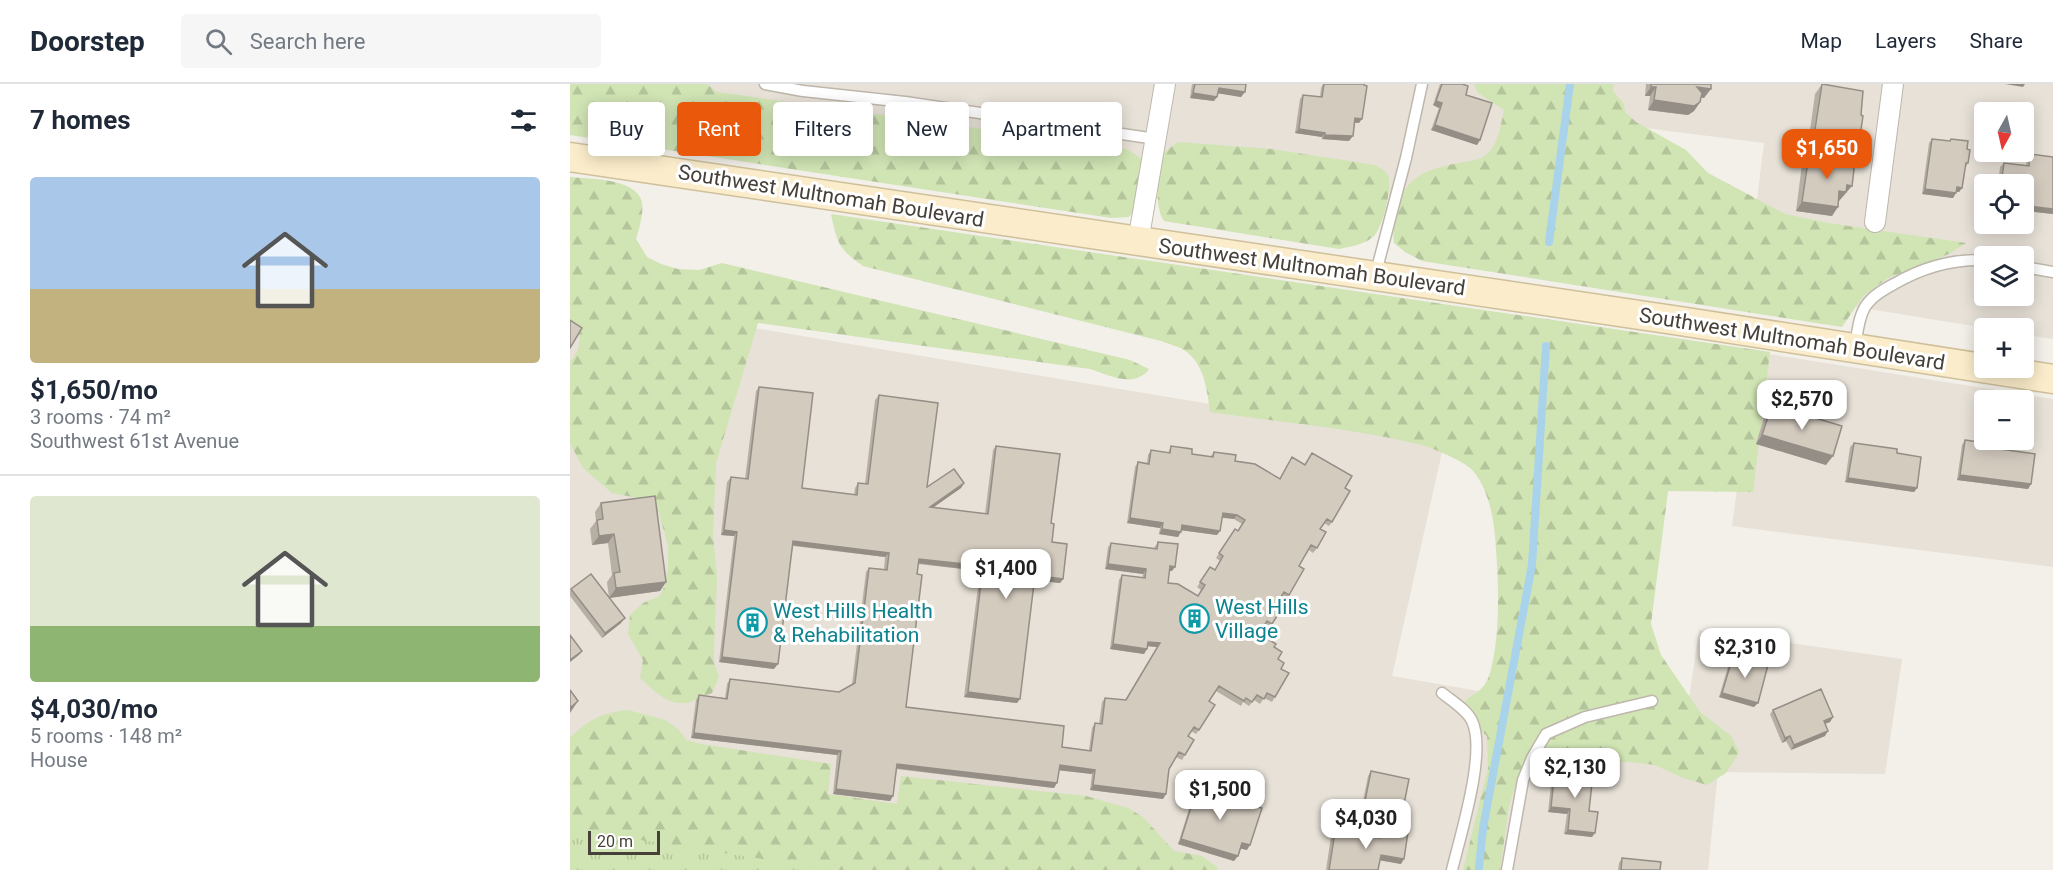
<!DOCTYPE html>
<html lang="en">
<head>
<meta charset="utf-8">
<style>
	:root { --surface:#fff; --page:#f6f6f7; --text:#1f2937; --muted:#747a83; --line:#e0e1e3; --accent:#ea580c }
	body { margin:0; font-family:Roboto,sans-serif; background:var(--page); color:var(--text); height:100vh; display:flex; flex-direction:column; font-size:22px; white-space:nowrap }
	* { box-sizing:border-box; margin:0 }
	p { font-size:20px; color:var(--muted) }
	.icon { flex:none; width:33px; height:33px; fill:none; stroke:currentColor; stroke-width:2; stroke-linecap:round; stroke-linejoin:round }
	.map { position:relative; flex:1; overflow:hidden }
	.drawer { display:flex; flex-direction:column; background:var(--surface); width:570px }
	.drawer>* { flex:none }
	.top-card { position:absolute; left:18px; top:18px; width:570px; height:54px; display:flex; gap:12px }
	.needle { width:39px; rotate:188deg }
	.fabs { position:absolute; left:1404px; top:18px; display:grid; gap:12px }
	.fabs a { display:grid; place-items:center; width:60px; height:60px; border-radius:6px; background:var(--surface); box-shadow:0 3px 15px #0003; font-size:30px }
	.scale { position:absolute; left:18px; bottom:15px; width:72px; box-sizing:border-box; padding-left:6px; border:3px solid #464038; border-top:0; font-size:16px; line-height:21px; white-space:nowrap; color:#464038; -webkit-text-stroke:4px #fff; paint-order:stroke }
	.price { position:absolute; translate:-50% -51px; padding:0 14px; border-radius:12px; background:#fff; color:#222; font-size:20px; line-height:39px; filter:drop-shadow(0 2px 3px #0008) }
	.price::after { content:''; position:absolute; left:50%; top:36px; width:18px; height:14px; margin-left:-9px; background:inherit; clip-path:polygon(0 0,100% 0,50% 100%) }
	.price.on { background:var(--accent); color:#fff }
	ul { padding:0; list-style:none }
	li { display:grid; align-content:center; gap:12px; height:318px; padding:0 30px }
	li+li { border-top:2px solid var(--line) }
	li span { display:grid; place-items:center; height:186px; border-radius:6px; color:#555 }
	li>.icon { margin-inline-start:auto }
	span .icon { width:108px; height:108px; fill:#fffc; stroke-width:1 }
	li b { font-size:26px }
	h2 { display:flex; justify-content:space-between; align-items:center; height:72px; padding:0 30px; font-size:26px }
	.chip { padding:0 21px; border-radius:6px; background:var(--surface); box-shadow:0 3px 15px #0003; font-size:21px; line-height:54px }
	.chip.on { background:var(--accent); color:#fff }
	header { display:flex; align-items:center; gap:36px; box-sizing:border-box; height:84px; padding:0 30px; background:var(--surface); border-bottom:2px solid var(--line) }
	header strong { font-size:28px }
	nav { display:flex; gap:33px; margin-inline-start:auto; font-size:21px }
	.search { width:420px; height:54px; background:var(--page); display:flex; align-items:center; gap:15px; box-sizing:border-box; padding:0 21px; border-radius:6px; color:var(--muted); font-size:22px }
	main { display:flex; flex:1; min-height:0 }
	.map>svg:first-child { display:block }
</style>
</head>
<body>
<header>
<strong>Doorstep</strong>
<div class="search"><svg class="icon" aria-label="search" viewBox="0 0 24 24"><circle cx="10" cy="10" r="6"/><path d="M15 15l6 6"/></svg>Search here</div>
<nav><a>Map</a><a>Layers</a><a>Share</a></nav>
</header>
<main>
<section class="drawer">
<h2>7 homes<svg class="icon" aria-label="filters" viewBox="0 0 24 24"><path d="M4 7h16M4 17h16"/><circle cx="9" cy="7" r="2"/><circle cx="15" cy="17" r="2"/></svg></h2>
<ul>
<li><span style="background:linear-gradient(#a9c7e8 60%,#c2b280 0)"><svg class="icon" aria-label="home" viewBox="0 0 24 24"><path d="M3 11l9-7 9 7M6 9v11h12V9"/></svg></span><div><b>$1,650/mo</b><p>3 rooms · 74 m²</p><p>Southwest 61st Avenue</p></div></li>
<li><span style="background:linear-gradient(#dfe7d0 70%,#8fb573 0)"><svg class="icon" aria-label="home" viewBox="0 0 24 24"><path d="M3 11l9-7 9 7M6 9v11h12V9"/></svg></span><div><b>$4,030/mo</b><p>5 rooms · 148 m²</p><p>House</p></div></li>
</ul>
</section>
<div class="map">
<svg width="1483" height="786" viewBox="0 0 1483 786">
	<defs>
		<pattern id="forest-firs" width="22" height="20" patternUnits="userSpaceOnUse" patternTransform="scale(1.5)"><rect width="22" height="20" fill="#d0e4b4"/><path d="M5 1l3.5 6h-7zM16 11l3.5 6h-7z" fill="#b4c59c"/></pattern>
		<pattern id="park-tufts" width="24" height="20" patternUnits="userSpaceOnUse" patternTransform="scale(1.5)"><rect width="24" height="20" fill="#d0e4b4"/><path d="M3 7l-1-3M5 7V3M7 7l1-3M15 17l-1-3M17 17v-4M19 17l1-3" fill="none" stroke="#b4c59c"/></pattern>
	</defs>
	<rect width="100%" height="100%" fill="#f3efe9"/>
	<path fill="#e7e1d7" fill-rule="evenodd" d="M 0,0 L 943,0 L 920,123 L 0,4 Z
		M 1044,0 L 1483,0 L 1483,255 L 1454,251 L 1454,244 L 1416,244 L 1176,205 L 1194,59 L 1036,39 ZM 1414,28 L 1454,28 L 1454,68 L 1414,68 ZM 1414,100 L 1454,100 L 1454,140 L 1414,140 ZM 1414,172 L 1454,172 L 1454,212 L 1414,212 Z
		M 0,115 L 27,376 L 142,237 L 874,359 L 822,592 L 1115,643 L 1129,546 L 1332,575 L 1315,690 L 1148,688 L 1138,786 L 261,786 L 0,745 Z
		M 1186,268 L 1483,315 L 1483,483 L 1162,442 ZM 1414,316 L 1454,316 L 1454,356 L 1414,356 Z"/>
	<path fill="url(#forest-firs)" d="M 0,0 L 137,0 L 147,8 L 556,65 L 572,75 C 574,94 573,118 559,133 L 541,134 L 0,51 Z
		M 904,0 L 1044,0 L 1043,7 L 1054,20 L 1055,28 L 1066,38 L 1116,66 L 1138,89 L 1215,130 L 1258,139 L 1396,159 L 1379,170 L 1318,194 L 1293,212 L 1272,243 L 852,177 L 835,168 L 824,159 C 822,146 825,134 828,122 C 836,92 859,85 888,79 C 899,77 910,77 918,69 C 929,59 931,39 934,26 L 907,8 Z
		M 608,58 L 701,65 L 805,81 C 809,84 814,86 817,89 C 824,100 813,143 804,152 C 794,161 782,162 769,165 L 594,137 C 582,118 590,90 593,69 Z
		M 0,93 C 20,95 66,94 72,118 C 74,129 69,145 66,155 L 77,173 L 91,180 L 108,185 L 129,186 L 152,179 L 560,276 L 579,285 C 564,305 539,291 520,285 L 188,239 L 146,379 L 143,450 L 147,495 L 144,565 L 144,579 L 149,593 L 142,609 C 133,612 123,618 115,619 C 97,621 82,605 70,594 L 73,576 L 58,550 L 60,531 L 73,519 L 90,512 L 95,501 L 98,484 L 98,462 L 89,429 L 78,416 L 42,409 L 13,384 L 0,359 L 0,277 C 13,266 12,245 0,234 Z
		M 261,130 L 1200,268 L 1183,408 L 1098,407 L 1081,540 L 1091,571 L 1130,628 L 1161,652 L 1169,668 L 1156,689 L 1137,701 L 1113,694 L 1085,681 L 1060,678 L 1001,677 L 950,686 L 939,722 L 930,786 L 893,786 L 918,684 L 917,652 C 911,646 898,641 895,636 C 893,633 893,631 893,628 C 892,613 903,613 911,605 C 916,600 918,595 920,589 C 929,558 929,513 927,480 C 925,449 924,414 904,388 C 897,378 861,363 848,360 C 780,344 709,338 640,328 C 637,306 635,280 614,266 C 608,262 598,260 591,257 L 293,182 C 269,165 267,159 261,130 Z
		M 58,626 L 95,636 L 109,646 L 116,656 L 131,660 L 261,680 L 258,710 L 327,720 L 331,692 L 516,712 L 558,724 L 573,733 L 604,767 L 632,772 L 647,783 L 647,786 L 0,786 L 0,654 C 19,635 32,629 58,626 Z"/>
	<path fill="url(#park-tufts)" d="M 0,745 L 231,781 L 261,786 L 0,786 Z"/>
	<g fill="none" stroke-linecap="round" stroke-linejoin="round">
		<path stroke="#a9d3eb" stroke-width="8" d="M 979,158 L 1000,0
			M 909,784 L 913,744 L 962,481 L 976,262"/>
		<defs>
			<path id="lane" d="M 195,0 L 233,7 L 335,18 L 586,55
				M 1454,183 L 1483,188
				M 805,192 L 836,74 L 852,0
				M 1285,264 C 1287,251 1288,235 1295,223 C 1302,212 1313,206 1324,200 C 1353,183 1382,175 1414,176
				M 872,609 C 882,617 897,626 902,637 C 917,668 890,752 882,786
				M 937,786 L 953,696 L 962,674 L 976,650 L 1015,633 L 1082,617"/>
			<path id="street" d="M 1305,138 L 1323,0
				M 568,158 L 595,0"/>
			<path id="secondary" d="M 0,73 L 1110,237 L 1483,295"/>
		</defs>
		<use href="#lane" stroke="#beb7ac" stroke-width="13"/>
		<use href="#street" stroke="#beb7ac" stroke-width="22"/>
		<use href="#secondary" stroke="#cfc09b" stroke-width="31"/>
		<use href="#lane" stroke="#fff" stroke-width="10"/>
		<use href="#street" stroke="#fff" stroke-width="20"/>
		<use href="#secondary" stroke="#fbedcb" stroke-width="28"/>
	</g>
	<path fill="#b6afa4" d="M 622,0 L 676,0 L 671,13 L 648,9 L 644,17 L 620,14 Z
		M 753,0 L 794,0 L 789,39 L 785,39 L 779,57 L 752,55 L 752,53 L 725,49 L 730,15 L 733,11 L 750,13 L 751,4 Z
		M 870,0 L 892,0 L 910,56 L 907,61 L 861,46 L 869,24 L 863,21 Z
		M 1076,0 L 1141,0 L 1134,14 L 1131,13 L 1130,18 L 1124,27 L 1118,31 L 1078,26 L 1080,12 L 1075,12 Z
		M 1252,0 L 1283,68 L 1238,61 L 1245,10 Z
		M 1413,42 L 1414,42 L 1414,63 L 1408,62 L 1410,46 Z
		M 1362,55 L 1379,57 L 1381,55 L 1397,65 L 1398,79 L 1395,84 L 1392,104 L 1389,108 L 1386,108 L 1383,114 L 1352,110 L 1359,59 Z
		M 1460,70 L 1483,73 L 1483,130 L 1457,127 L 1454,100 L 1428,100 L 1430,83 L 1434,79 L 1456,81 L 1457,74 Z
		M 1239,71 L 1275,111 L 1274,111 L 1269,117 L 1268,117 L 1262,132 L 1226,127 L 1232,80 Z
		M 189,303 L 232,404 L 284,411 L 285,404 L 288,399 L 295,400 L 305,316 L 309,311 L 357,403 L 394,399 L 391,404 L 363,423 L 415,430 L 423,366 L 426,362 L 481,439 L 482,458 L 493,495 L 490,499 L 465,496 L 447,619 L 394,613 L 410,487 L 348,480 L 336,623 L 492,663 L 519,666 L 522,644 L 525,639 L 529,640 L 532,618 L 535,614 L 555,616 L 587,563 L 578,562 L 574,570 L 540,565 L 549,496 L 552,491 L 572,494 L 573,490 L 535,485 L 538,463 L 541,459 L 584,464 L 588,458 L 602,487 L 599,487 L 598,499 L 628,512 L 631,506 L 627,503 L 640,483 L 645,486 L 650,477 L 646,474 L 665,445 L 668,446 L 672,440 L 664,435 L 652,434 L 647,451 L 611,446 L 608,453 L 589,450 L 590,444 L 557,439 L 565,383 L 568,378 L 577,379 L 578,371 L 581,366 L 598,369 L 601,362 L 622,370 L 640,373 L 644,368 L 709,395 L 722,373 L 775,404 L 762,438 L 759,442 L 754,439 L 750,445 L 747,464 L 743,469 L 739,466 L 729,482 L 719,511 L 716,515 L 711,512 L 706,521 L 712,524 L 699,545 L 694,542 L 689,550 L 704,563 L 711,585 L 705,613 L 702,618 L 694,614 L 690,620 L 684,616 L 679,622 L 673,618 L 671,622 L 646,607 L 639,617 L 629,646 L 626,650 L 621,647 L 618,652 L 624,656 L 612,676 L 606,673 L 599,685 L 596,710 L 593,715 L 520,706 L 522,690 L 489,686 L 484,704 L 326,685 L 323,712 L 320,717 L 263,710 L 267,671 L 121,654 L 126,616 L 129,611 L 155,614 L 157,600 L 160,595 L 269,608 L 282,600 L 296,488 L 299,484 L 314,485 L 315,473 L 223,462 L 204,585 L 149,578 L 164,452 L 151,451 L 157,398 L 161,393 L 175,395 L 186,307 Z
		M 1202,321 L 1256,381 L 1186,360 L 1195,330 Z
		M 1395,356 L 1430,365 L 1461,400 L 1458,405 L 1387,396 L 1392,361 Z
		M 1284,359 L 1327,369 L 1347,404 L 1344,408 L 1275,398 L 1280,363 Z
		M 31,419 L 96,498 L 90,507 L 39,514 L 37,498 L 42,491 L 38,459 L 22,461 L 20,445 L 26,437 L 25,428 Z
		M 1,505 L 51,539 L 32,554 L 0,512 L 0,507 Z
		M 1163,572 L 1184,623 L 1149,613 L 1160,576 Z
		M 1203,626 L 1263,633 L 1260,638 L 1255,640 L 1255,652 L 1221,666 L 1216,657 L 1212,659 L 1200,630 Z
		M 985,686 L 1019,727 L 1022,753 L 994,750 L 997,730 L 978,728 L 982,691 Z
		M 801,687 L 832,730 L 829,735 L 791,727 L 798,692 Z
		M 628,701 L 669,718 L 677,766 L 670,764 L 664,777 L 608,760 L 625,706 Z
		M 812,744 L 831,780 L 810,776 L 808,786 L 756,786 L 761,752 L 765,748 L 808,754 L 809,748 Z
		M 1052,774 L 1090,786 L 1048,786 L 1049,779 Z"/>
	<path fill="#948e86" d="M 1435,0 L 1455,0 L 1453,3 Z
		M 1081,3 L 1086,3 L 1080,12 L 1075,12 Z
		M 1127,3 L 1141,5 L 1134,14 L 1121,12 Z
		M 649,4 L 675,8 L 671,13 L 646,9 Z
		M 623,9 L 647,13 L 644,17 L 620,14 Z
		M 1084,16 L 1130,18 L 1124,27 L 1118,31 L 1078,26 Z
		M 866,17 L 872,19 L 869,24 L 863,21 Z
		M 785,34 L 792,35 L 789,39 L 782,38 Z
		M 865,41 L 910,56 L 907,61 L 861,46 Z
		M 729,45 L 755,49 L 752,53 L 725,49 Z
		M 755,51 L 783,52 L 779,57 L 752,55 Z
		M 1244,52 L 1289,59 L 1283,68 L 1238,61 Z
		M 1411,57 L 1414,58 L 1414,63 L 1408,62 Z
		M 1277,101 L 1282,102 L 1269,117 L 1263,116 L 1269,107 Z
		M 1387,103 L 1392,104 L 1389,108 L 1383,108 Z
		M 1355,105 L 1386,109 L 1383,114 L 1352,110 Z
		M 1232,118 L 1268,123 L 1262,132 L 1226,127 Z
		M 1458,122 L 1483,125 L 1483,130 L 1455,127 Z
		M 1192,351 L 1263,372 L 1256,381 L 1186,360 Z
		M 1390,391 L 1461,400 L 1458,405 L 1387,396 Z
		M 1278,394 L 1347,404 L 1344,408 L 1275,398 Z
		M 394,399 L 391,404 L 357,428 L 360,423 Z
		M 653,429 L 667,431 L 664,435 L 650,433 Z
		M 560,434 L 593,439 L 590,444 L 557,439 Z
		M 612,441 L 650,447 L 647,451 L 609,446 Z
		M 592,445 L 611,448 L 608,453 L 589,450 Z
		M 154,446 L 167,448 L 164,452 L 151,451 Z
		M 44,450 L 38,459 L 22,461 L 29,452 Z
		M 223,457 L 319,469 L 315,473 L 220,461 Z
		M 349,475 L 413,482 L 410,487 L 346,479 Z
		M 538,480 L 576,485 L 573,490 L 535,485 Z
		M 600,482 L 605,483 L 602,487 L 597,487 Z
		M 465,491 L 493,495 L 490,499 L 462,496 Z
		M 96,498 L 90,507 L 39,514 L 46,504 Z
		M 55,534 L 51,539 L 32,554 L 35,549 Z
		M 578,558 L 590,559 L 587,563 L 575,562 Z
		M 543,560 L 577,565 L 574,570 L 540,565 Z
		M 12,567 L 9,571 L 0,578 L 0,576 Z
		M 152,573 L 208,580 L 204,585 L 149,578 Z
		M 398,608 L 450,615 L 447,619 L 394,613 Z
		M 1152,609 L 1188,619 L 1184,623 L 1149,613 Z
		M 8,617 L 0,629 L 0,624 Z
		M 1263,633 L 1260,638 L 1251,641 L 1254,637 Z
		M 1258,647 L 1255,652 L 1221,666 L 1224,661 Z
		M 124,649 L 271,667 L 267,671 L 121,654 Z
		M 1220,652 L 1216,657 L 1212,659 L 1215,654 Z
		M 327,680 L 487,699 L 484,704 L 324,684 Z
		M 490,681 L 525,686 L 522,690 L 486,686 Z
		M 523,701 L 596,710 L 593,715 L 520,706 Z
		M 266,705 L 323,712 L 320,717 L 263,710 Z
		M 794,722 L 832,730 L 829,735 L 791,727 Z
		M 981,723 L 1000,725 L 997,730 L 978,728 Z
		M 998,746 L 1025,749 L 1022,753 L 994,750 Z
		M 611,755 L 668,772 L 664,777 L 608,760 Z
		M 672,759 L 680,761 L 677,766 L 668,764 Z
		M 811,771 L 834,775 L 831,780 L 808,776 Z"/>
	<path fill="#d4cbbf" stroke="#948e86" stroke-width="1.5" d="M 625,0 L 676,0 L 675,8 L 649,4 L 647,13 L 623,9 Z
		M 754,0 L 794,0 L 794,1 L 797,2 L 792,35 L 785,34 L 783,52 L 755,51 L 755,49 L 729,45 L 733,11 L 752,13 Z
		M 872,0 L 892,0 L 898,2 L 896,11 L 922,19 L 910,56 L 865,41 L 872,19 L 866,17 Z
		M 1081,0 L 1141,0 L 1141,5 L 1127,3 L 1132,9 L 1130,18 L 1124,22 L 1084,16 L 1086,3 L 1081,3 Z
		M 1252,0 L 1293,7 L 1291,31 L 1293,32 L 1289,59 L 1244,52 Z
		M 1413,42 L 1414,42 L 1414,58 L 1411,57 Z
		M 1362,55 L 1380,57 L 1381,55 L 1398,57 L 1397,65 L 1400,66 L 1398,79 L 1396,79 L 1392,104 L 1387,103 L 1386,109 L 1355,105 Z
		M 1460,70 L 1483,73 L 1483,125 L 1458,122 L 1457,134 L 1454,133 L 1454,100 L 1431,100 L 1434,79 L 1459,82 Z
		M 1239,71 L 1285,77 L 1282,102 L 1277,101 L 1276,108 L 1269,107 L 1268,123 L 1232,118 Z
		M 0,236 L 12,244 L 0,264 Z
		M 189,303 L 243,309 L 232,404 L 287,411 L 288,399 L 298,400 L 309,311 L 368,319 L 357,403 L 384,385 L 394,399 L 360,423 L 418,430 L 426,362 L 490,370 L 481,439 L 484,440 L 482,458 L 497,460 L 493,495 L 465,491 L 450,615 L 398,608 L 413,482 L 349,475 L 347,490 L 352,491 L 336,623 L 494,642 L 492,663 L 521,667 L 525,639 L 532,640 L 535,614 L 556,616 L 590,559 L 578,558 L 577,565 L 543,560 L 552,491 L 575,494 L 576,485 L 538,480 L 541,459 L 587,465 L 588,458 L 608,460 L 605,483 L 600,482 L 598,499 L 608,500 L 628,512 L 635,501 L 630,498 L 640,483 L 645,486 L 653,472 L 649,469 L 665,445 L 668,447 L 675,436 L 667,431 L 653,429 L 650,447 L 612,441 L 611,448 L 592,445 L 593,439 L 560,434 L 568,378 L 579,380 L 581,366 L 600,369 L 601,362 L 622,365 L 622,370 L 643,373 L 644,368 L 666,371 L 665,377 L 685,380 L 710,395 L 722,373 L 735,381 L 742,369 L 782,392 L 775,404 L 780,407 L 762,438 L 757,435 L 750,445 L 756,448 L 747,464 L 741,461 L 729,482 L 734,485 L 719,511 L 714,508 L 706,521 L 712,524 L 702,540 L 697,537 L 689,550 L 706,560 L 704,563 L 712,568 L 708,575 L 714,579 L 711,585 L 719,589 L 705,613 L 697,609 L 694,615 L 687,611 L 682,618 L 676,614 L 674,617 L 649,602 L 639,617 L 645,621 L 629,646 L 624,643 L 618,652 L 624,656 L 615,671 L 609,668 L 599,685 L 596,710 L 523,701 L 525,686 L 490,681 L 487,699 L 327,680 L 323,712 L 266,705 L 271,667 L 124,649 L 129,611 L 157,615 L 160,595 L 269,608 L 285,599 L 299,484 L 317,486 L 319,469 L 223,457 L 208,580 L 152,573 L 167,448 L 154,446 L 161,393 L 178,395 Z
		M 1202,321 L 1272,342 L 1263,372 L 1192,351 Z
		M 1395,356 L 1430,361 L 1430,365 L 1465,370 L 1461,400 L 1390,391 Z
		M 1284,359 L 1327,365 L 1327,369 L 1351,373 L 1347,404 L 1278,394 Z
		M 85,412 L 96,498 L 46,504 L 44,489 L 50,488 L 44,450 L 29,452 L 27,436 L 33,435 L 31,419 Z
		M 21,490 L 55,534 L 35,549 L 1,505 Z
		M 0,551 L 12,567 L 0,576 Z
		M 1163,572 L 1198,581 L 1188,619 L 1152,609 Z
		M 1251,605 L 1263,633 L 1254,637 L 1258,647 L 1224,661 L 1220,652 L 1215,654 L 1203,626 Z
		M 0,606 L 8,617 L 0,624 Z
		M 985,686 L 1023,690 L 1019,727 L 1028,728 L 1025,749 L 998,746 L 1000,725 L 981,723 Z
		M 801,687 L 839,695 L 832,730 L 794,722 Z
		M 628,701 L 670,714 L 669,718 L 692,724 L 680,761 L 672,759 L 668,772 L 611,755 Z
		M 812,744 L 838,748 L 834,775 L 811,771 L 808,786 L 759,786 L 765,748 L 810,754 Z
		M 1052,774 L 1091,778 L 1090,786 L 1051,786 Z"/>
	<defs>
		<symbol id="building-ring" viewBox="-11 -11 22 22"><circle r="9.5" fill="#fff" stroke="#0f9aa8" stroke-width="1.5"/><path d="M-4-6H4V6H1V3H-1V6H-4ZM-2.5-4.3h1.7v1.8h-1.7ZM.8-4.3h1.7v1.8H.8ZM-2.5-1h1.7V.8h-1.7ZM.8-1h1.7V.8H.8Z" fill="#0f9aa8"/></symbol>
	</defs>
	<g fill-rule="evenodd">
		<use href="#building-ring" x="608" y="518" width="33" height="33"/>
		<use href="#building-ring" x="166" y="522" width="33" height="33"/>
	</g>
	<g text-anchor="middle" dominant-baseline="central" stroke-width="6" stroke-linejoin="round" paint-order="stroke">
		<g font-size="21" fill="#464038" stroke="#fff">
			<text transform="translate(261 112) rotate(9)">Southwest Multnomah Boulevard</text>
			<text transform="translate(742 183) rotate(8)">Southwest Multnomah Boulevard</text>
			<text transform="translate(1222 255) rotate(9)">Southwest Multnomah Boulevard</text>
		</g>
		<g font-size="21" fill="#0d838f" stroke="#fff" text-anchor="start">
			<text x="645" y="523">West Hills<tspan x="645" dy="24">Village</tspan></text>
			<text x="203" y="527">West Hills Health<tspan x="203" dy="24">&amp; Rehabilitation</tspan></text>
		</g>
	</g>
</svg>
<div class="fabs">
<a><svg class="needle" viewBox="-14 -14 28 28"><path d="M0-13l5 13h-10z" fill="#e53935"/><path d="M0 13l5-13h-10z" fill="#747a83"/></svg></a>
<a><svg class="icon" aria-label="locate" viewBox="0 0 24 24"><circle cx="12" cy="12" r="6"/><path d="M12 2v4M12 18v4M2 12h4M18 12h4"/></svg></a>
<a><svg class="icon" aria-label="layers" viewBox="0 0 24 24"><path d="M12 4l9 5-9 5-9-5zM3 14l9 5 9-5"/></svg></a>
<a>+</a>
<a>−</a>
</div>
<div class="scale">20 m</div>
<b class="price on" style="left:1257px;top:96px">$1,650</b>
<b class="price" style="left:1232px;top:347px">$2,570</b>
<b class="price" style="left:436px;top:516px">$1,400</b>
<b class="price" style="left:1175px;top:595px">$2,310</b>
<b class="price" style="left:1005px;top:715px">$2,130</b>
<b class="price" style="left:650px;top:737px">$1,500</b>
<b class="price" style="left:796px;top:766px">$4,030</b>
<div class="top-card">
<a class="chip">Buy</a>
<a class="chip on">Rent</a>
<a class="chip">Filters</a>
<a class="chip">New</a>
<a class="chip">Apartment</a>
</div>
</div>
</main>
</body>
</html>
